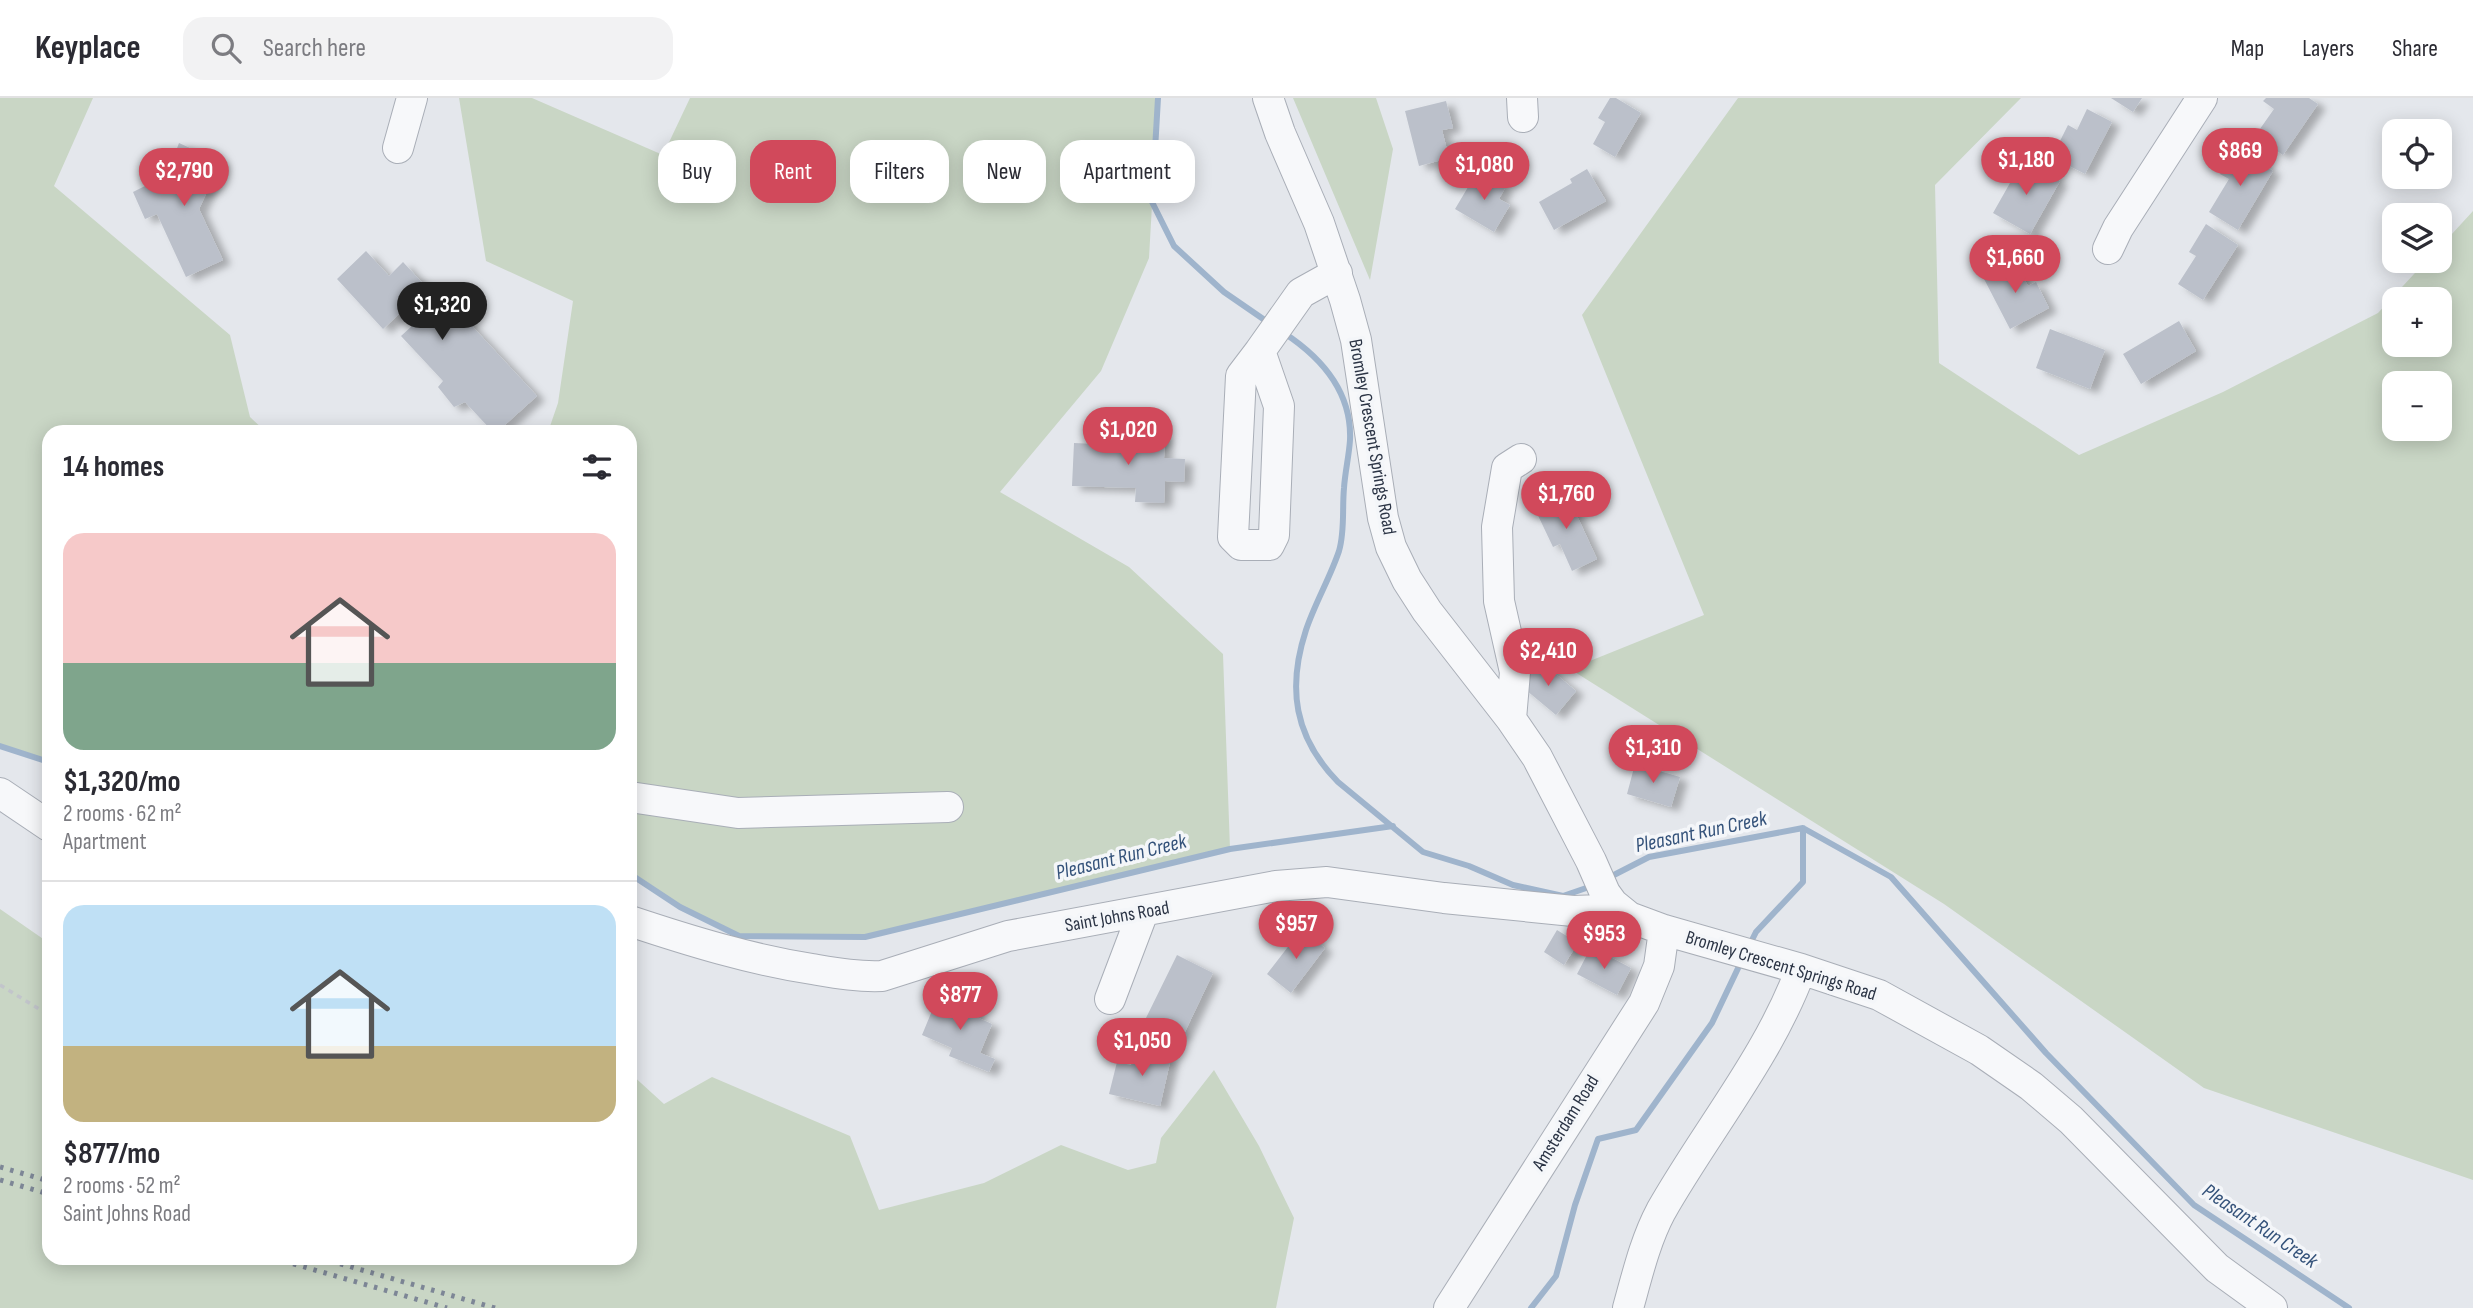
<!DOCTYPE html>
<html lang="en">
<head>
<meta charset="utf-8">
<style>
	:root { --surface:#fff; --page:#f2f2f3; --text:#2b2b33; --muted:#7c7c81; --line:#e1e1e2; --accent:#d1495b }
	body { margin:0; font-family:"Sofia Sans Condensed",sans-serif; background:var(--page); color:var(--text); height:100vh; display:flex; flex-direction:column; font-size:26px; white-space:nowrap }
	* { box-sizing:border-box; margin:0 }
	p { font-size:23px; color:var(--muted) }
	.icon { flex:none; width:38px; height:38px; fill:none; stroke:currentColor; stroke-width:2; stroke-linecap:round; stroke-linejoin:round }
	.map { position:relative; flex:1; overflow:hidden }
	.side { position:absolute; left:42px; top:327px; width:595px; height:840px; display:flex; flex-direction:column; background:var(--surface); border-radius:21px; box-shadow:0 4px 18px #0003 }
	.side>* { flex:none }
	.banner { position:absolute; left:658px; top:42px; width:665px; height:63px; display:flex; gap:14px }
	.controls { position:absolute; left:2382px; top:21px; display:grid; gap:14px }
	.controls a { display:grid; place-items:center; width:70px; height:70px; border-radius:14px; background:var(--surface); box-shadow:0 4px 18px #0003; font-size:35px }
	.price { position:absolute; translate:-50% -60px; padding:0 16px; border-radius:24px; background:var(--accent); color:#fff; font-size:23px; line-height:46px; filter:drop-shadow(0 2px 4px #0008) }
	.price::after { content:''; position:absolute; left:50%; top:42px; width:21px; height:16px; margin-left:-10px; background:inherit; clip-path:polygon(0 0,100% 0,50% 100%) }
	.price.active { background:#222; color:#fff }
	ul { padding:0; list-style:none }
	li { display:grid; align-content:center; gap:14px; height:371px; padding:0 21px }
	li+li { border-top:2px solid var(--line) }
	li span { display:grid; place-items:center; height:217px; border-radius:21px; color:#555 }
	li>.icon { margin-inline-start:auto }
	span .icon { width:126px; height:126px; fill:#fffc; stroke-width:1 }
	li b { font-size:30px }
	h2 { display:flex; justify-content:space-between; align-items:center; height:84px; padding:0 21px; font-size:30px }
	.tag { padding:0 24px; border-radius:21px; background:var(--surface); box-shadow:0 4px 18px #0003; font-size:24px; line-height:63px }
	.tag.active { background:var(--accent); color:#fff }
	header { display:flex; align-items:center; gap:42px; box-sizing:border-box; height:98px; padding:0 35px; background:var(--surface); border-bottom:2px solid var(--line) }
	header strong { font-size:33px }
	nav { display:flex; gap:38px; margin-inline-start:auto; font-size:24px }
	.search { width:490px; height:63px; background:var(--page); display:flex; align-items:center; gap:18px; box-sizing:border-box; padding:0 24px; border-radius:21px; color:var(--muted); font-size:26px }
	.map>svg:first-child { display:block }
</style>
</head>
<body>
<header>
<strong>Keyplace</strong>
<div class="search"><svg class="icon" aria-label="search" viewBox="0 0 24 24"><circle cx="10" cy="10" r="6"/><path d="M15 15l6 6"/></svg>Search here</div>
<nav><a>Map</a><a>Layers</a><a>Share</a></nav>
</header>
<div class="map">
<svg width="2473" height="1210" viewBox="0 0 2473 1210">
	<defs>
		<filter id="shadow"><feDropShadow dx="8" dy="4.5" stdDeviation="3.5" flood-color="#0004"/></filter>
	</defs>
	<rect width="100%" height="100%" fill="#e4e7ec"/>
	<path fill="#c9d6c5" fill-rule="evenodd" d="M 0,0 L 93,0 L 54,88 L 230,237 L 250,319 L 266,334 L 49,334 L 49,664 L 0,648 Z
		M 459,0 L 532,0 L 663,57 L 690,0 L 1158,0 L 1149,160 L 1101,273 L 1000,394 L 1129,469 L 1223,556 L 1230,751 L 865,839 L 739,838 L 680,809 L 630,776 L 630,334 L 548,334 L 558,305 L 573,203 L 486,163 Z
		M 1293,0 L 1376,0 L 1393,51 L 1370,182 Z
		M 1738,0 L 2021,0 L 1935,87 L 1939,265 L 2079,357 L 2223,294 L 2378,215 L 2426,163 L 2440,163 L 2440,149 L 2473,113 L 2473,1082 L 2204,990 L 1944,806 L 1570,571 L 1704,517 L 1582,217 ZM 2394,201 L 2440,201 L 2440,247 L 2394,247 ZM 2440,285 L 2440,331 L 2394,331 L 2394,285 Z
		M 0,811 L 49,845 L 49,1160 L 630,1160 L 630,975 L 664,1006 L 712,979 L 850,1038 L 879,1112 L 984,1085 L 1061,1047 L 1128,1072 L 1156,1065 L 1161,1040 L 1214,972 L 1259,1048 L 1294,1120 L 1276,1210 L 0,1210 Z"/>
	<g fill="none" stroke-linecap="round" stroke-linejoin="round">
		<path stroke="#9fb4cc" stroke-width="6" d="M 1158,0 L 1152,104 L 1174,148 L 1224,194 L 1269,225
			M 1284,235 C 1322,260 1352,294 1350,342 C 1349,358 1345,374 1344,390 C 1342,411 1345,433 1339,453 C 1330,480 1315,505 1306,532 C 1287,590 1294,639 1338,684 L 1423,754 L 1469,768 L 1513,787 L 1563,798 L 1592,788
			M 0,648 L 49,664
			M 630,776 L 680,809 L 739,838 L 865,839 L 1230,751 L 1393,728
			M 1608,780 L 1649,759 L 1803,730 L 1891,779 L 2046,955 L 2194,1107 L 2349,1210
			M 1749,848 L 1756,834 L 1803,784 L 1803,730
			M 1531,1210 L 1556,1178 L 1575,1107 L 1598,1041 L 1636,1032 L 1712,925 L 1741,864"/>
	</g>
	<path fill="#bbc0ca" filter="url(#shadow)" d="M 1610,0 L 1616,0 L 1641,15 L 1615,59 L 1593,46 L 1605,24 L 1598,20 Z
		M 2111,0 L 2142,0 L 2133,14 Z
		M 2266,0 L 2309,0 L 2318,6 L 2283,57 L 2255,38 L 2274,11 L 2263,3 Z
		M 1446,3 L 1453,30 L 1442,32 L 1449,60 L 1419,68 L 1405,13 Z
		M 2087,11 L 2112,24 L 2085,76 L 2052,59 L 2068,27 L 2077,32 Z
		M 179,45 L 221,64 L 199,111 L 223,162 L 186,179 L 157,116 L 145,121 L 133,94 L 167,77 Z
		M 2235,50 L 2273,73 L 2238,132 L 2209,114 L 2229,81 L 2220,76 Z
		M 2023,62 L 2060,83 L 2030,136 L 1993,115 Z
		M 1587,71 L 1606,103 L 1554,132 L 1539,104 L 1572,85 L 1570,81 Z
		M 1477,74 L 1505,90 L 1499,101 L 1510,107 L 1494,134 L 1455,111 Z
		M 2206,126 L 2238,147 L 2203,202 L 2178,186 L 2196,158 L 2189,154 Z
		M 366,153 L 389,178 L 403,164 L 453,218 L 458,213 L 537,298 L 497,334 L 493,334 L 465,304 L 454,309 L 438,289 L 443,283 L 401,238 L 424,217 L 412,204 L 383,231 L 337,181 Z
		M 2014,162 L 2028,188 L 2036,184 L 2049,210 L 2010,231 L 1983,179 Z
		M 2179,223 L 2196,253 L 2141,286 L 2123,256 Z
		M 2050,231 L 2105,252 L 2090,291 L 2036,270 Z
		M 1138,335 L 1165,337 L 1164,360 L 1185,361 L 1184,384 L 1165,383 L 1164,405 L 1135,404 L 1136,390 L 1072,388 L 1074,345 L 1138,348 Z
		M 1566,394 L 1597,461 L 1572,473 L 1560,446 L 1553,449 L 1534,409 Z
		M 1540,563 L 1576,593 L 1556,617 L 1520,587 Z
		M 1635,666 L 1680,679 L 1671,709 L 1627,696 Z
		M 1301,832 L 1325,850 L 1291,895 L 1267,876 Z
		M 1557,832 L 1578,845 L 1564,867 L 1544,854 Z
		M 1591,849 L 1631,870 L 1617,897 L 1577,876 Z
		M 1177,857 L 1213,875 L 1182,940 L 1145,922 Z
		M 939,896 L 977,912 L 974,918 L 992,926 L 980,955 L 995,961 L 989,974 L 949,958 L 952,950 L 922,937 Z
		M 1135,952 L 1171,960 L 1160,1008 L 1109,996 L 1117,964 L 1131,967 Z"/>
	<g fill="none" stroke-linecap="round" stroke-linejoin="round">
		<defs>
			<path id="minor" d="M 1268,0 L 1280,35 L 1319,125 L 1345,202 L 1356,242 L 1383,420 L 1391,449 L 1407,482 L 1427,513 L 1511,621 L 1537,659 L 1591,763 L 1605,795 L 1613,806 L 1629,819 L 1664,832 L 1801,871 L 1879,897 L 1979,952 L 2031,988 L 2071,1022 L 2217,1170 L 2272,1210
				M 1522,0 L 1523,19
				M 398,50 L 412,0
				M 2108,151 L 2118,130 L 2202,0
				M 1260,253 L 1279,308 L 1274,437 L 1269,447 L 1241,447 L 1233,439 L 1241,278 Z
				M 1260,253 L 1301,195 L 1337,175
				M 1511,621 L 1515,574 L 1499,503 L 1497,429 L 1507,370 L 1521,361
				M 0,695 L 49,728
				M 630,699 L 738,715 L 948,709
				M 630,823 C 690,843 749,861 812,871 C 836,875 858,879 882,878 L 1008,838 L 1276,788 L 1327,784 L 1444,800 L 1573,813 L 1602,812 L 1613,806
				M 1110,901 L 1143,814
				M 1449,1210 L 1644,905 L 1659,868 L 1664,832
				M 1628,1210 C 1637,1178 1645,1143 1661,1113 C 1707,1032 1769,958 1801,871"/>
		</defs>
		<use href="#minor" stroke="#a9aeb7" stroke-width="32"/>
		<path stroke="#c2c5cb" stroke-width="3.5" stroke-dasharray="5 5" stroke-linecap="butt" d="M 0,887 L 49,917"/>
		<use href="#minor" stroke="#f7f8fa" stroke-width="30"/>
		<path stroke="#7d8696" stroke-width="5" stroke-dasharray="3.5 7" stroke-linecap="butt" d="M 0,1069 L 49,1083
			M 0,1082 L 49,1096
			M 273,1160 L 447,1210
			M 320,1160 L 495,1210"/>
	</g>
	<g text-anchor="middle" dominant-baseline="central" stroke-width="7" stroke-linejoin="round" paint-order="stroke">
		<g font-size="19" fill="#2b3445" stroke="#f4f6f9">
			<text transform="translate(1372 339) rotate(80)">Bromley Crescent Springs Road</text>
			<text transform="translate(1117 819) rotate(-10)">Saint Johns Road</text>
			<text transform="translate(1781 868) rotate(17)">Bromley Crescent Springs Road</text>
			<text transform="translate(1566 1025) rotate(-58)">Amsterdam Road</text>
		</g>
		<g font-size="21" font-style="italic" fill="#34527a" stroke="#f4f6f9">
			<text transform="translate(1701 734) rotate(-12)">Pleasant Run Creek</text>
			<text transform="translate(1121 759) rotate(-14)">Pleasant Run Creek</text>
			<text transform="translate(2260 1128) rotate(34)">Pleasant Run Creek</text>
		</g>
	</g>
</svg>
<div class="controls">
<a><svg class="icon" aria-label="locate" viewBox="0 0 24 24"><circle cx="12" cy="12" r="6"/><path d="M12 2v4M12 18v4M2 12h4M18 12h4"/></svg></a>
<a><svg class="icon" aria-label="layers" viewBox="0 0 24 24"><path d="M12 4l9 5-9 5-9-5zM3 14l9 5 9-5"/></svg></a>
<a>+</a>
<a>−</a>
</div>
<b class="price" style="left:2240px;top:90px">$869</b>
<b class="price" style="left:2026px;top:99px">$1,180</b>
<b class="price" style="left:1484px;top:104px">$1,080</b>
<b class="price" style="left:184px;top:110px">$2,790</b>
<b class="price" style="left:2015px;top:197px">$1,660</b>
<b class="price active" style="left:442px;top:244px">$1,320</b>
<b class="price" style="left:1128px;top:369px">$1,020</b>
<b class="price" style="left:1566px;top:433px">$1,760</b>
<b class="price" style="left:1548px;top:590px">$2,410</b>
<b class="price" style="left:1653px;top:687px">$1,310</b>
<b class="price" style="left:1296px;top:863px">$957</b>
<b class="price" style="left:1604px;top:873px">$953</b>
<b class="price" style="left:960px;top:934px">$877</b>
<b class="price" style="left:1142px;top:980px">$1,050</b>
<div class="banner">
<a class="tag">Buy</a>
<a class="tag active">Rent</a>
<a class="tag">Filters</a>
<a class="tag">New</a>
<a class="tag">Apartment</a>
</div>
<section class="side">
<h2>14 homes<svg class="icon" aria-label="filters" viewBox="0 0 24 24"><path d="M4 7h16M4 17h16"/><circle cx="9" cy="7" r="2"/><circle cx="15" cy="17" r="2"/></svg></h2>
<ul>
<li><span style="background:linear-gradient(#f6c9c9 60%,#7fa58c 0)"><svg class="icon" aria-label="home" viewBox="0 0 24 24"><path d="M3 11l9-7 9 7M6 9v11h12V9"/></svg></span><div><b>$1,320/mo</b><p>2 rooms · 62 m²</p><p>Apartment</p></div></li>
<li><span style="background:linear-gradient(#bfe0f5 65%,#c2b280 0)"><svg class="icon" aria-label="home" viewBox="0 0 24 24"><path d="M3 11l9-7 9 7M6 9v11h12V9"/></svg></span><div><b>$877/mo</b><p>2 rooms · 52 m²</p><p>Saint Johns Road</p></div></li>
</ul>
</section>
</div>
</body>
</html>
